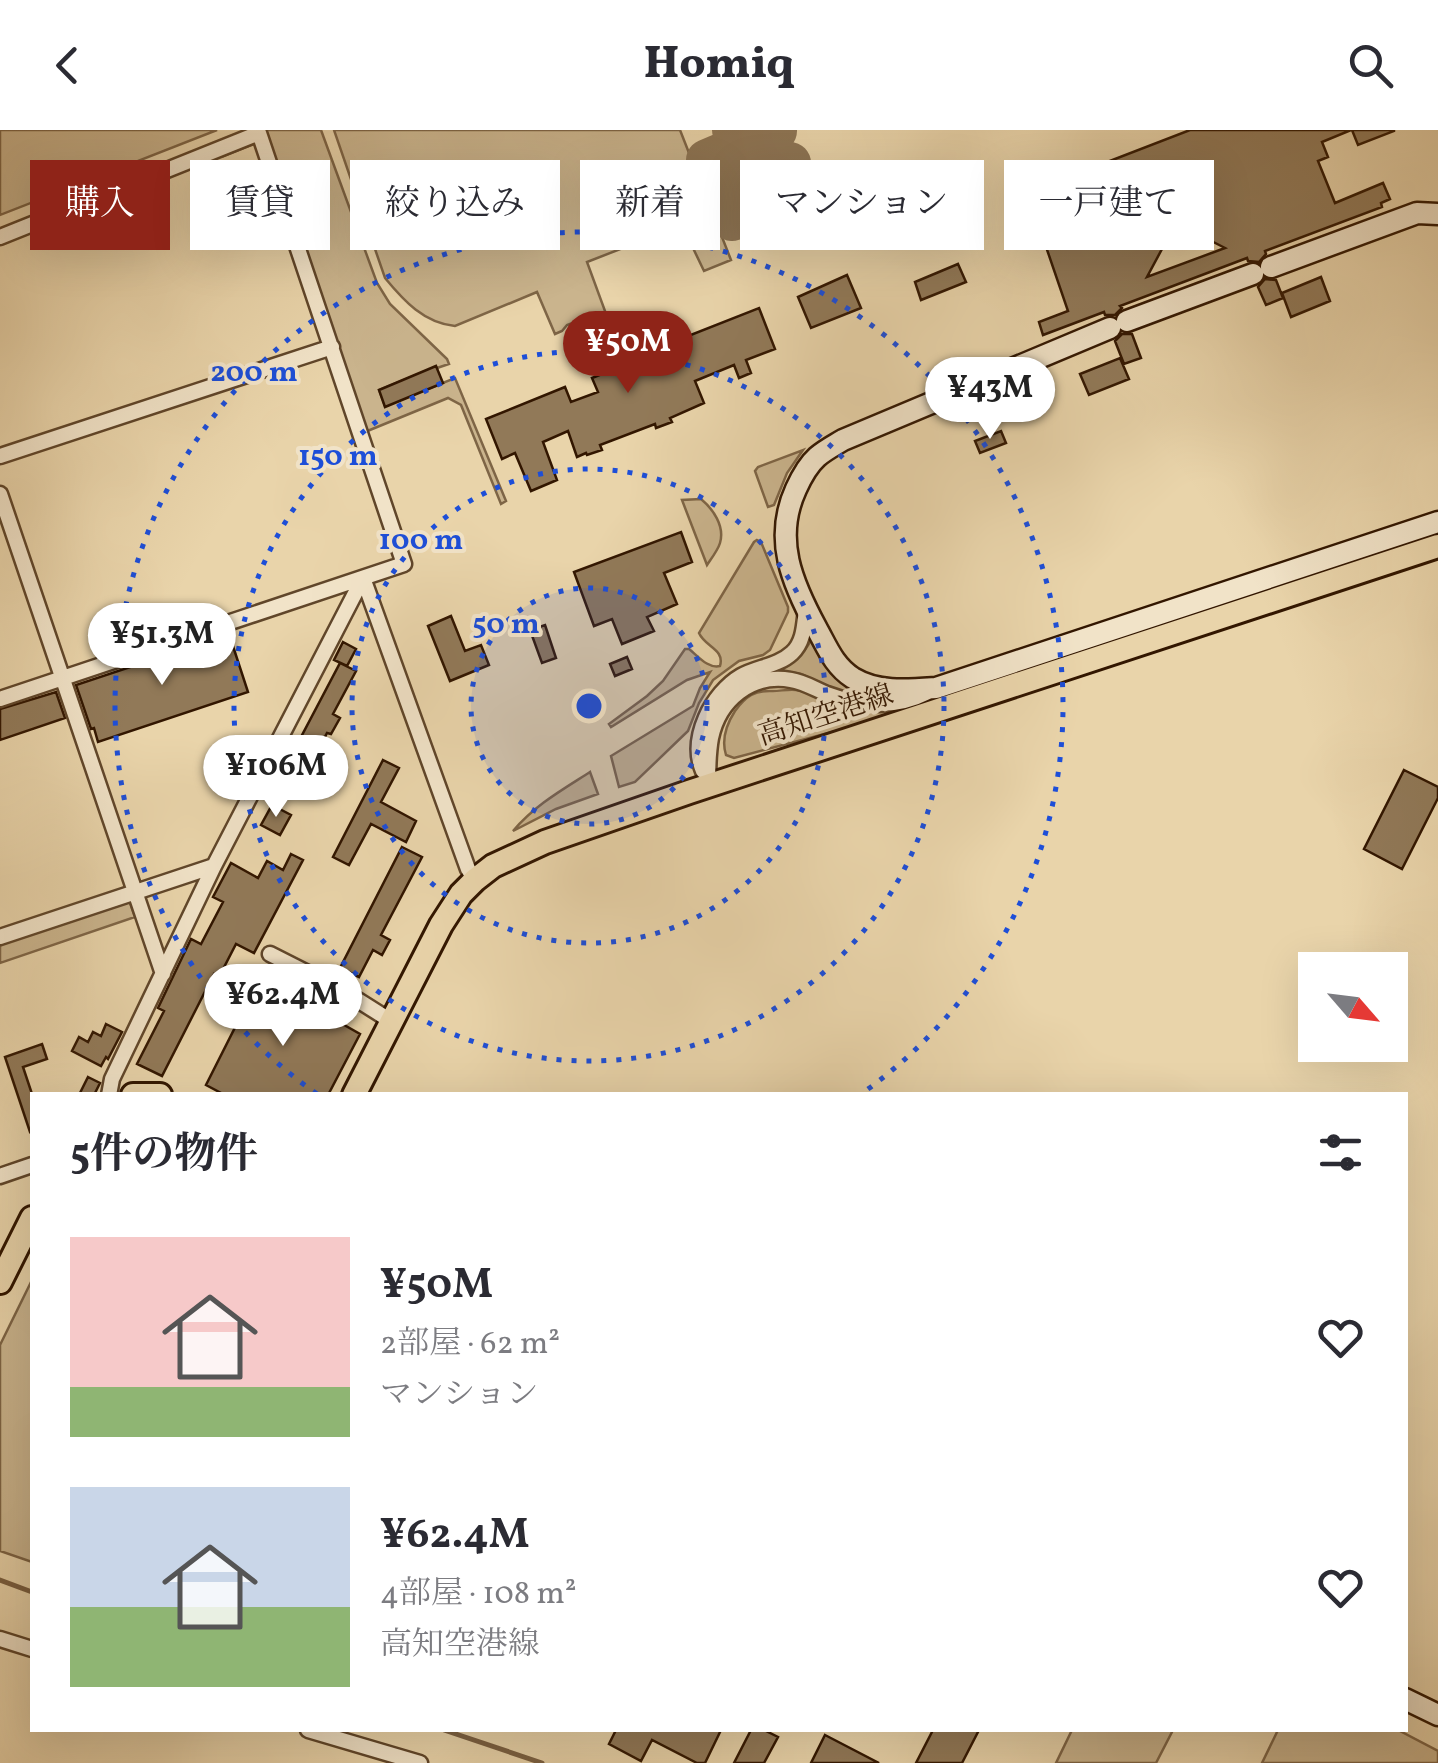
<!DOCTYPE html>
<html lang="ja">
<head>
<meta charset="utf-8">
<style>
	:root { --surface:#fff; --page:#f2f2f3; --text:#2b2b33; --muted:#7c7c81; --accent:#8f2418 }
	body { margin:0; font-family:Vollkorn,"Noto Serif JP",serif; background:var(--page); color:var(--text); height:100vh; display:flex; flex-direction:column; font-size:38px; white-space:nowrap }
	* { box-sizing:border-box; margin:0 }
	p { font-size:32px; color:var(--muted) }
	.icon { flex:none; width:55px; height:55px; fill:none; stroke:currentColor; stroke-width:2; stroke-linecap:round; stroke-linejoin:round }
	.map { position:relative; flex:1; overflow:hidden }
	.details { position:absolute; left:30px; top:962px; width:1378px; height:640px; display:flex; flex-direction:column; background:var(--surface); border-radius:0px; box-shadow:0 10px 40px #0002 }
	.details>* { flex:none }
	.hud { position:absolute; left:30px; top:30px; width:1380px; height:90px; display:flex; gap:20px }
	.needle { width:65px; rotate:118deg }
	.fabs { position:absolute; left:1298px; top:822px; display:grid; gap:20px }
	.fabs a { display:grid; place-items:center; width:110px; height:110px; border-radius:0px; background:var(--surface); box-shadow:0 10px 40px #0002; font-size:50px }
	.price { position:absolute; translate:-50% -85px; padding:0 22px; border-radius:35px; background:#fff; color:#222; font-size:32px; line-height:65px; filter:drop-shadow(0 2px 5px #0008) }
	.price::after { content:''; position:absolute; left:50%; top:60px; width:30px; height:22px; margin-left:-15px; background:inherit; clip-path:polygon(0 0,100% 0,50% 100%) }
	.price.selected { background:var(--accent); color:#fff }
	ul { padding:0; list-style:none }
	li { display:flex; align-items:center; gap:30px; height:250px; padding:0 40px }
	li span { display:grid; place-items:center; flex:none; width:280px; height:200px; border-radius:0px; color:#555 }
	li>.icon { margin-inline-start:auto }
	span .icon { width:120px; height:120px; fill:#fffc; stroke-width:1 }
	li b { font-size:42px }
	h2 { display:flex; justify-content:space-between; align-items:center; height:120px; padding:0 40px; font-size:42px }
	.chip { padding:0 35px; border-radius:0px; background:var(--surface); box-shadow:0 10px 40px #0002; font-size:35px; line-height:90px }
	.chip.selected { background:var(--accent); color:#fff }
	header { display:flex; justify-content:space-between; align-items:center; height:130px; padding:0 40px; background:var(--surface); font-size:45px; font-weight:800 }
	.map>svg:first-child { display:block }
</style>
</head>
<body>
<header><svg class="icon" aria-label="back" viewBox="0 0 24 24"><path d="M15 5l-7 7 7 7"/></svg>Homiq<svg class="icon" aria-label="search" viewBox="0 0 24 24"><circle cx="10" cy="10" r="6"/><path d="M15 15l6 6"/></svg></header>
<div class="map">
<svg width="1438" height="1633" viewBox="0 0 1438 1633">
	<rect width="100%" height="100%" fill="#e9d4aa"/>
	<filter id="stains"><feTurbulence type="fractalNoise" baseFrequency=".002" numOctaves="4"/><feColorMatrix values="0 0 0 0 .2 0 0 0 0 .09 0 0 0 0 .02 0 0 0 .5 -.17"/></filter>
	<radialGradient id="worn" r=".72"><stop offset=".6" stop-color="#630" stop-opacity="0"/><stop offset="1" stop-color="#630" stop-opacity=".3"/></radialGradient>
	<path fill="#cab48d" stroke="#7e6546" stroke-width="2.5" d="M 0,0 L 217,0 L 0,85 Z
		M 266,0 L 321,0 L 377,153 L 390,174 L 447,229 L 449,234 L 437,238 L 436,237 L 379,260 L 385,276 L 455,248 L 506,371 L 501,374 L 461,275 L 448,268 L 365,302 Z
		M 334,0 L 680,0 L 731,130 L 704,141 L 682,95 L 587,132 L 605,181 L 567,195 L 562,201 L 555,204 L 537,162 L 455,196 C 424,193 404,171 385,148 Z
		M 803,320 L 787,343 L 774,375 L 768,377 L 755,341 L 758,337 Z
		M 701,369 C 713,379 725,396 720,413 C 718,420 711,429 707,435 L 682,370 Z
		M 1438,399 L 1438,407 L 851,597 L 734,628 L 726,625 C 721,609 726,595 735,581 C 746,566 755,560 773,561 C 780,561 789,559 796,560 C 815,562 832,577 856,578 C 874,579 892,576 910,575 Z
		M 757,410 L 761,412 L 788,477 L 788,482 L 770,520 L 763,525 L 739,531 L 713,550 L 699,573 L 688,601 L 635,652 L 619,657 L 611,626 L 693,576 L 700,558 L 710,542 L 687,550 L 611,597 L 609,594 L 647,566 L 663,551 L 685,519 L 689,519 C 698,526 708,539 720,536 C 725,519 705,517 699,503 L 754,412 Z
		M 812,507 L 867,561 L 865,567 L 843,563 L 801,544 L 790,542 L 756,546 C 777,537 804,531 812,507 Z
		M 590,642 L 598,664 L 556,679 L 513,701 C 535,675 562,660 590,642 Z
		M 129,770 L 135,787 L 0,833 L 0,814 Z
		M 32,1150 L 32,1432 L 0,1421 L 0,1215 Z
		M 1072,1600 L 1173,1600 L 1156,1633 L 1056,1633 Z
		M 1278,1600 L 1398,1600 L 1438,1621 L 1438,1633 L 1262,1633 Z"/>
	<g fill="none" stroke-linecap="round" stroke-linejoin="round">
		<path stroke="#7b6143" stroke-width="5" d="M 223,25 L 253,13
			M 0,1450 L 32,1462
			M 444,1600 L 542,1633"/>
		<path stroke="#8e7555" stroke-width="42" d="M 733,0 L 765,78
			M 707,30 L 776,1
			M 721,61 L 790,33
			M 732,90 L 804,64"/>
	</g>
	<path fill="#917958" stroke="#321600" stroke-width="2.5" fill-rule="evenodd" d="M 1190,0 L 1351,0 L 1322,12 L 1328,27 L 1318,31 L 1335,73 L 1383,53 L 1390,69 L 1381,73 L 1382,77 L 1265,121 L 1266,124 L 1259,132 L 1248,131 L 1247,128 L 1120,176 L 1122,178 L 1115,185 L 1105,185 L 1104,182 L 1043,205 L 1039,192 L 1068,181 L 1042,105 L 1035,108 L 1019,66 ZM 1186,98 L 1225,118 L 1147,147 L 1170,104 Z
		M 1352,0 L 1394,0 L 1394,1 L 1358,15 Z
		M 958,134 L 966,152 L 921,170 L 915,152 Z
		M 847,145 L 861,178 L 811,198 L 798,167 Z
		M 1321,147 L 1330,171 L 1291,187 L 1282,163 Z
		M 1265,149 L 1276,150 L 1283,168 L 1266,175 L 1258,157 Z
		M 759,178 L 775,219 L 746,230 L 751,243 L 739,248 L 734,235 L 695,251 L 704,273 L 670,288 L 672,292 L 656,298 L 655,294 L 600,315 L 602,320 L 587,325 L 586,323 L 577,327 L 568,301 L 543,312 L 557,350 L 531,361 L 515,323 L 502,329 L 486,289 L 565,257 L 571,272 L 598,262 L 592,248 L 684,211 L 683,208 Z
		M 1122,204 L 1132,204 L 1141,228 L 1124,234 L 1115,211 Z
		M 1120,228 L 1129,249 L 1089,265 L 1080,244 Z
		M 436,236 L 443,253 L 385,277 L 379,260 Z
		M 1001,301 L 1006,313 L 980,323 L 975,311 Z
		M 681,402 L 692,432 L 664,443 L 677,474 L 647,487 L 654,501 L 622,514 L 612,489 L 594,496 L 574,442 Z
		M 451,486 L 465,521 L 481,515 L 489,535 L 450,551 L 428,496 Z
		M 545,495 L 556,528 L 542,533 L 530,500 Z
		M 229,504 L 248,562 L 98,612 L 94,598 L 91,599 L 76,555 Z
		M 343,512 L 356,519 L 347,536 L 334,530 Z
		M 627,527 L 632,539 L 615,546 L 610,534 Z
		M 340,533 L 356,541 L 333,584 L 340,588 L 331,604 L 327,603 L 312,632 L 319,636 L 307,659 L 281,645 Z
		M 56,562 L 65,588 L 0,610 L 0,579 Z
		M 383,630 L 399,638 L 381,672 L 416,691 L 406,712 L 371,694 L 349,735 L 333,727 Z
		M 1404,640 L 1438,657 L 1438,668 L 1402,739 L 1364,719 Z
		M 272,675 L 291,685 L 280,705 L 261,695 Z
		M 402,717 L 422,727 L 381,805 L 390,810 L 382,825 L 373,820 L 359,847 L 340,838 Z
		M 291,724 L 303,730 L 254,823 L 236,814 L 219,847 L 214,844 L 162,946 L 137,934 L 164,881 L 158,878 L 191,809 L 201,814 L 223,772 L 213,767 L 231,733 L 258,748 L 267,731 L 283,740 Z
		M 266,836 L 284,845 L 271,872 L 282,877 L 279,883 L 307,897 L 316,880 L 321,882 L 328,868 L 346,878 L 339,892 L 360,904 L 328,965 L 225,965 L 206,955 Z
		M 106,894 L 122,902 L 108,929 L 106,927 L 101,936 L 72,921 L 79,907 L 88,912 L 93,902 L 101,906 Z
		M 42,914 L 47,929 L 23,937 L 32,964 L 32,1001 L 30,1002 L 5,927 Z
		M 88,947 L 100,953 L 94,965 L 79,965 Z
		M 616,1600 L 721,1600 L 705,1633 L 697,1633 L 652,1610 L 641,1631 L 609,1614 Z
		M 751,1600 L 764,1600 L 778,1607 L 764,1633 L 734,1633 Z
		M 933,1600 L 979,1600 L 962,1633 L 916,1633 Z
		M 825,1605 L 879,1633 L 811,1633 Z"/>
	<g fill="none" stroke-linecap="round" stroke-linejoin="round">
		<defs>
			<path id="street" d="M 0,107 L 259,3 L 404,434 L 0,569
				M 0,326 L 332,217
				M 0,364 L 163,844
				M 363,448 L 468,739 L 475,750
				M 703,641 C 689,608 712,563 741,546 C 757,537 778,536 792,523 C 804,512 804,495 806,479
				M 708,655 C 708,639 708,624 711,608 C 719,570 751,543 791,550 C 804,552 815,559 827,564 C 859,576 895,579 926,563
				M 0,807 L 214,736
				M 270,824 L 345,862 L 383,886 L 392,889
				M 109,965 L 112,949 L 214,736 L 363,448
				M 0,1046 L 32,1035
				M 0,1509 L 32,1519
				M 308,1600 L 420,1633"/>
			<path id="secondary" d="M 1271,137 L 1417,83 L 1438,84
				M 1127,191 L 1253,144
				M 1110,198 L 843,310 C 835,315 825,320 817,327 C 808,335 801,348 796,359 C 773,409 792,453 817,499 C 827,517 834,536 853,548 C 878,563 908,560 936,558 L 1438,392
				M 1405,1569 L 1438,1585"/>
			<path id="primary" d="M 133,965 L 160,965
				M 354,965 L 441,795 L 461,764 L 475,750 L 493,736 L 545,712 L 689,662 L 1438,416
				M 0,1152 L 32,1088"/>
		</defs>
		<use href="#street" stroke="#60462a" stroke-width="19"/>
		<use href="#secondary" stroke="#321600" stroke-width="25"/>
		<use href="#primary" stroke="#321600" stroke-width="28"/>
		<use href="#street" stroke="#f1e3c8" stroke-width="14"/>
		<use href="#secondary" stroke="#f1e3c8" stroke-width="20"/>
		<use href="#primary" stroke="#e9d4aa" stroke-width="22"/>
	</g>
	<circle cx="589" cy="576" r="118" fill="#1d4ed8" fill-opacity=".12"/>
	<g fill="none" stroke="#1d4ed8" stroke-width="5" stroke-dasharray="5 10">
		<circle cx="589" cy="576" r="118"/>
		<circle cx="589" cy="576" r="237"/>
		<circle cx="589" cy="576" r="355"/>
		<path d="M317 964A474 474 0 1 1 861 964"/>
	</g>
	<g text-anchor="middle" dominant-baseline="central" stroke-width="8" stroke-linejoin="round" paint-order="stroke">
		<g font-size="28" fill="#321600" stroke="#f1e3c8">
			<text transform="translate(826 586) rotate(-18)">高知空港線</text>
		</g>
	</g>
	<circle cx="589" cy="576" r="15" fill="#1d4ed8" stroke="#f1e3c8" stroke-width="5"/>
	<g font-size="30" text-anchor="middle" font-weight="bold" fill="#1d4ed8" stroke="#f1e3c8" stroke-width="8" stroke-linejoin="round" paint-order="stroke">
		<text x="254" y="251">200 m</text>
		<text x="338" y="335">150 m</text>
		<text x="421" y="419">100 m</text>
		<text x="506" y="503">50 m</text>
	</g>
	<rect width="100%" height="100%" filter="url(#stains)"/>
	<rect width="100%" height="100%" fill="url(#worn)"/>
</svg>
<div class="fabs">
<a><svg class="needle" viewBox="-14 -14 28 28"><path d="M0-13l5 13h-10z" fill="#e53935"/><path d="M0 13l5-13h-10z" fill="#7c7c81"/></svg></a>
</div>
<b class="price selected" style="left:628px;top:266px">¥50M</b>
<b class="price" style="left:990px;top:312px">¥43M</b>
<b class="price" style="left:162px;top:558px">¥51.3M</b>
<b class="price" style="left:276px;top:690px">¥106M</b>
<b class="price" style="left:283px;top:919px">¥62.4M</b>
<div class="hud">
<a class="chip selected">購入</a>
<a class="chip">賃貸</a>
<a class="chip">絞り込み</a>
<a class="chip">新着</a>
<a class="chip">マンション</a>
<a class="chip">一戸建て</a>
</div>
<section class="details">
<h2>5件の物件<svg class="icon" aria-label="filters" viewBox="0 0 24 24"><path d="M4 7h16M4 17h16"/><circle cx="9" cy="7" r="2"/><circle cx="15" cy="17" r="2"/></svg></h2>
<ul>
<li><span style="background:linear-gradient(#f6c9c9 75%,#8fb573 0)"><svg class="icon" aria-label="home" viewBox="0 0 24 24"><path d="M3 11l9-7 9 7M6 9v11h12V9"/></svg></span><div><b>¥50M</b><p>2部屋 · 62 m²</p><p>マンション</p></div><svg class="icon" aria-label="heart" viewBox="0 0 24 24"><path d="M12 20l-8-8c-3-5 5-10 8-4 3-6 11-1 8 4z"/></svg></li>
<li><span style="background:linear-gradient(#c9d6e8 60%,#8fb573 0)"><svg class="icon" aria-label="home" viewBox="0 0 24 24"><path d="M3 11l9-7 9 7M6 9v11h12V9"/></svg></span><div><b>¥62.4M</b><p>4部屋 · 108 m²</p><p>高知空港線</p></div><svg class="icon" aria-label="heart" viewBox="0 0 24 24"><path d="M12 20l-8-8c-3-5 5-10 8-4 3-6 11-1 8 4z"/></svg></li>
</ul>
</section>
</div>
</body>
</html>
